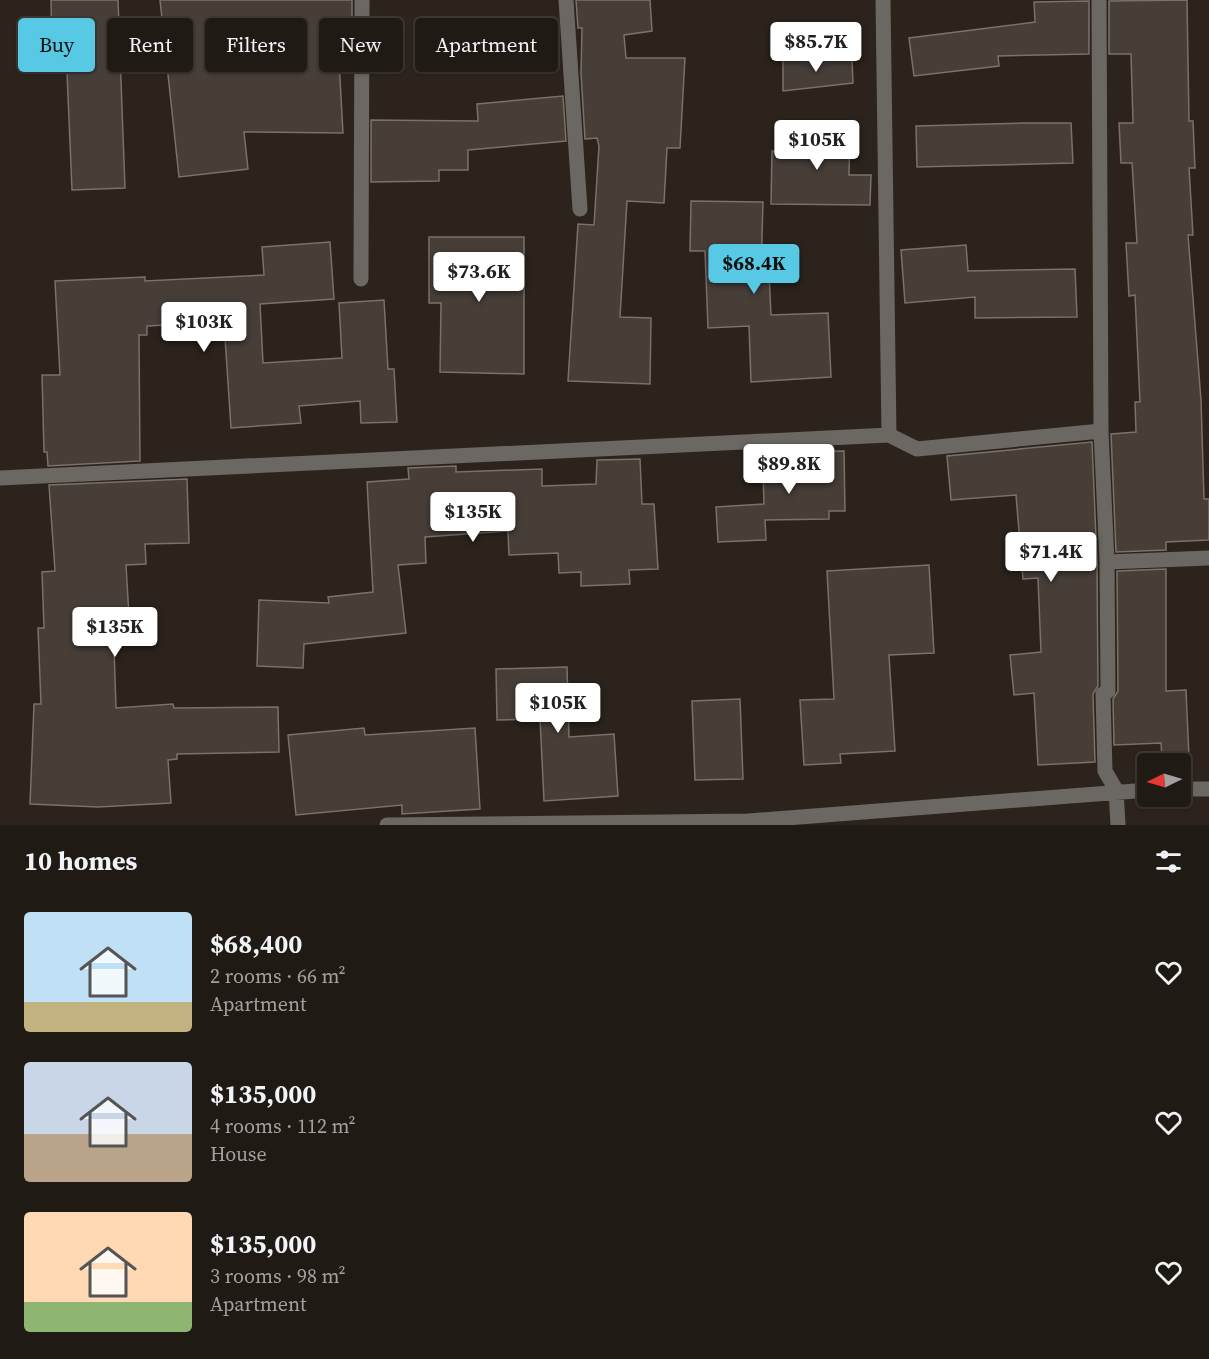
<!DOCTYPE html>
<html lang="en">
<head>
<meta charset="utf-8">
<style>
	:root { --surface:#201a15; --page:#2d2722; --text:#f1f3f6; --muted:#a2a1a0; --line:#3d3834; --accent:#58c9e4 }
	body { margin:0; font-family:"Source Serif 4",serif; background:var(--page); color:var(--text); height:100vh; display:flex; flex-direction:column; font-size:22px; white-space:nowrap }
	* { box-sizing:border-box; margin:0 }
	p { font-size:20px; color:var(--muted) }
	.icon { flex:none; width:33px; height:33px; fill:none; stroke:currentColor; stroke-width:2; stroke-linecap:round; stroke-linejoin:round }
	.map { position:relative; height:825px; overflow:hidden }
	.drawer { display:flex; flex-direction:column; background:var(--surface); flex:1 }
	.drawer>* { flex:none }
	.hud { position:absolute; left:18px; top:18px; width:600px; height:54px; display:flex; gap:12px }
	.needle { width:39px; rotate:265deg }
	.buttons { position:absolute; left:1137px; top:753px; display:grid; gap:12px }
	.buttons a { display:grid; place-items:center; width:54px; height:54px; border-radius:6px; background:var(--surface); box-shadow:0 2px 4px #0004,0 0 0 2px var(--line); font-size:30px }
	.price { position:absolute; translate:-50% -51px; padding:0 14px; border-radius:6px; background:#fff; color:#222; font-size:20px; line-height:39px; filter:drop-shadow(0 2px 3px #0008) }
	.price::after { content:''; position:absolute; left:50%; top:36px; width:18px; height:14px; margin-left:-9px; background:inherit; clip-path:polygon(0 0,100% 0,50% 100%) }
	.price.current { background:var(--accent); color:#111 }
	ul { padding:0; list-style:none }
	li { display:flex; align-items:center; gap:18px; height:150px; padding:0 24px }
	li span { display:grid; place-items:center; flex:none; width:168px; height:120px; border-radius:6px; color:#555 }
	li>.icon { margin-inline-start:auto }
	span .icon { width:72px; height:72px; fill:#fffc; stroke-width:1 }
	li b { font-size:26px }
	h2 { display:flex; justify-content:space-between; align-items:center; height:72px; padding:0 24px; font-size:26px }
	.chip { padding:0 21px; border-radius:6px; background:var(--surface); box-shadow:0 2px 4px #0004,0 0 0 2px var(--line); font-size:21px; line-height:54px }
	.chip.current { background:var(--accent); color:#111 }
	.map>svg:first-child { display:block }
</style>
</head>
<body>
<div class="map">
<svg width="1209" height="825" viewBox="0 0 1209 825">
	<rect width="100%" height="100%" fill="#2b231c"/>
	<path fill="#473e38" stroke="#7b7169" stroke-width="1.5" d="M 51,0 L 118,0 L 125,188 L 72,190 L 66,49 L 52,50 Z
		M 160,0 L 352,0 L 352,43 L 338,43 L 343,133 L 244,132 L 248,169 L 179,177 Z
		M 576,0 L 650,0 L 652,31 L 624,35 L 626,58 L 685,58 L 680,148 L 667,148 L 664,203 L 627,201 L 620,317 L 651,318 L 650,384 L 568,381 L 578,224 L 594,225 L 599,146 L 597,138 L 585,139 L 581,73 L 582,28 L 578,28 Z
		M 1187,0 L 1189,121 L 1193,121 L 1195,168 L 1189,168 L 1193,235 L 1188,235 L 1201,400 L 1204,499 L 1209,499 L 1209,540 L 1166,542 L 1166,550 L 1116,552 L 1111,434 L 1136,432 L 1135,402 L 1140,402 L 1135,295 L 1129,296 L 1126,243 L 1137,243 L 1132,163 L 1121,163 L 1119,123 L 1133,123 L 1131,54 L 1109,54 L 1109,1 Z
		M 1089,1 L 1089,54 L 998,56 L 999,66 L 914,76 L 909,38 L 1035,22 L 1034,2 Z
		M 783,59 L 852,59 L 853,83 L 783,91 Z
		M 563,96 L 566,141 L 468,150 L 468,170 L 439,170 L 439,181 L 371,182 L 371,120 L 478,121 L 477,104 Z
		M 1023,123 L 1071,123 L 1073,163 L 917,167 L 916,126 Z
		M 850,129 L 849,175 L 871,175 L 870,205 L 771,204 L 772,151 L 783,151 L 783,131 Z
		M 691,201 L 763,202 L 761,274 L 769,273 L 771,315 L 828,313 L 831,377 L 751,382 L 749,326 L 708,328 L 705,251 L 690,251 Z
		M 429,237 L 524,237 L 524,374 L 440,372 L 441,303 L 429,303 Z
		M 330,242 L 334,299 L 260,304 L 263,363 L 342,358 L 339,303 L 384,300 L 388,369 L 394,369 L 397,422 L 361,423 L 360,401 L 299,406 L 301,423 L 231,428 L 224,322 L 147,326 L 147,335 L 139,335 L 140,461 L 48,466 L 47,452 L 44,452 L 42,375 L 60,375 L 55,281 L 145,277 L 145,281 L 264,275 L 262,247 Z
		M 966,245 L 968,271 L 1075,269 L 1077,317 L 975,318 L 975,297 L 905,303 L 901,250 Z
		M 1092,442 L 1097,562 L 1098,686 L 1093,694 L 1095,762 L 1038,765 L 1034,693 L 1014,695 L 1010,655 L 1041,652 L 1038,578 L 1023,579 L 1016,495 L 951,500 L 947,456 Z
		M 844,451 L 845,511 L 829,511 L 829,519 L 765,520 L 766,540 L 718,542 L 716,507 L 764,504 L 763,472 L 771,471 L 771,452 Z
		M 640,459 L 642,504 L 654,504 L 658,569 L 629,570 L 630,584 L 581,586 L 581,572 L 559,573 L 558,553 L 509,555 L 508,531 L 425,537 L 426,563 L 398,565 L 406,633 L 304,644 L 303,668 L 257,666 L 259,600 L 329,603 L 328,597 L 373,592 L 367,482 L 409,479 L 408,468 L 456,466 L 456,472 L 542,469 L 542,486 L 596,484 L 597,460 Z
		M 187,479 L 189,543 L 145,544 L 146,564 L 126,565 L 129,616 L 113,617 L 116,708 L 173,704 L 174,708 L 278,707 L 279,752 L 177,754 L 177,759 L 168,760 L 171,803 L 98,807 L 30,804 L 34,704 L 41,704 L 38,628 L 44,628 L 42,572 L 55,571 L 49,485 Z
		M 929,565 L 934,653 L 889,655 L 895,751 L 840,754 L 841,763 L 804,765 L 800,700 L 834,699 L 827,571 Z
		M 1166,569 L 1166,691 L 1186,690 L 1189,757 L 1162,758 L 1161,743 L 1114,745 L 1113,699 L 1118,691 L 1117,571 Z
		M 567,667 L 569,737 L 614,734 L 618,796 L 544,801 L 540,719 L 497,720 L 496,669 Z
		M 740,699 L 743,779 L 695,780 L 692,701 Z
		M 364,728 L 365,735 L 475,728 L 480,809 L 402,814 L 402,805 L 296,815 L 288,735 Z"/>
	<g fill="none" stroke-linecap="round" stroke-linejoin="round">
		<path stroke="#6b6763" stroke-width="15" d="M 566,0 L 580,209
			M 883,0 L 889,435
			M 1099,0 L 1101,431 L 1107,562 L 1108,691 L 1103,694 L 1105,771 L 1116,790 L 1118,825
			M 361,279 L 362,0
			M 0,478 L 889,435 L 917,449 L 1101,431
			M 1107,562 L 1209,558
			M 1180,789 L 1209,789
			M 387,825 L 748,821 L 1148,790"/>
	</g>
</svg>
<div class="buttons">
<a><svg class="needle" viewBox="-14 -14 28 28"><path d="M0-13l5 13h-10z" fill="#e53935"/><path d="M0 13l5-13h-10z" fill="#a2a1a0"/></svg></a>
</div>
<b class="price" style="left:816px;top:73px">$85.7K</b>
<b class="price" style="left:817px;top:171px">$105K</b>
<b class="price current" style="left:754px;top:295px">$68.4K</b>
<b class="price" style="left:479px;top:303px">$73.6K</b>
<b class="price" style="left:204px;top:353px">$103K</b>
<b class="price" style="left:789px;top:495px">$89.8K</b>
<b class="price" style="left:473px;top:543px">$135K</b>
<b class="price" style="left:1051px;top:583px">$71.4K</b>
<b class="price" style="left:115px;top:658px">$135K</b>
<b class="price" style="left:558px;top:734px">$105K</b>
<div class="hud">
<a class="chip current">Buy</a>
<a class="chip">Rent</a>
<a class="chip">Filters</a>
<a class="chip">New</a>
<a class="chip">Apartment</a>
</div>
</div>
<section class="drawer">
<h2>10 homes<svg class="icon" aria-label="filters" viewBox="0 0 24 24"><path d="M4 7h16M4 17h16"/><circle cx="9" cy="7" r="2"/><circle cx="15" cy="17" r="2"/></svg></h2>
<ul>
<li><span style="background:linear-gradient(#bfe0f5 75%,#c2b280 0)"><svg class="icon" aria-label="home" viewBox="0 0 24 24"><path d="M3 11l9-7 9 7M6 9v11h12V9"/></svg></span><div><b>$68,400</b><p>2 rooms · 66 m²</p><p>Apartment</p></div><svg class="icon" aria-label="heart" viewBox="0 0 24 24"><path d="M12 20l-8-8c-3-5 5-10 8-4 3-6 11-1 8 4z"/></svg></li>
<li><span style="background:linear-gradient(#c9d6e8 60%,#b9a48a 0)"><svg class="icon" aria-label="home" viewBox="0 0 24 24"><path d="M3 11l9-7 9 7M6 9v11h12V9"/></svg></span><div><b>$135,000</b><p>4 rooms · 112 m²</p><p>House</p></div><svg class="icon" aria-label="heart" viewBox="0 0 24 24"><path d="M12 20l-8-8c-3-5 5-10 8-4 3-6 11-1 8 4z"/></svg></li>
<li><span style="background:linear-gradient(#ffd9b3 75%,#8fb573 0)"><svg class="icon" aria-label="home" viewBox="0 0 24 24"><path d="M3 11l9-7 9 7M6 9v11h12V9"/></svg></span><div><b>$135,000</b><p>3 rooms · 98 m²</p><p>Apartment</p></div><svg class="icon" aria-label="heart" viewBox="0 0 24 24"><path d="M12 20l-8-8c-3-5 5-10 8-4 3-6 11-1 8 4z"/></svg></li>
</ul>
</section>
</body>
</html>
